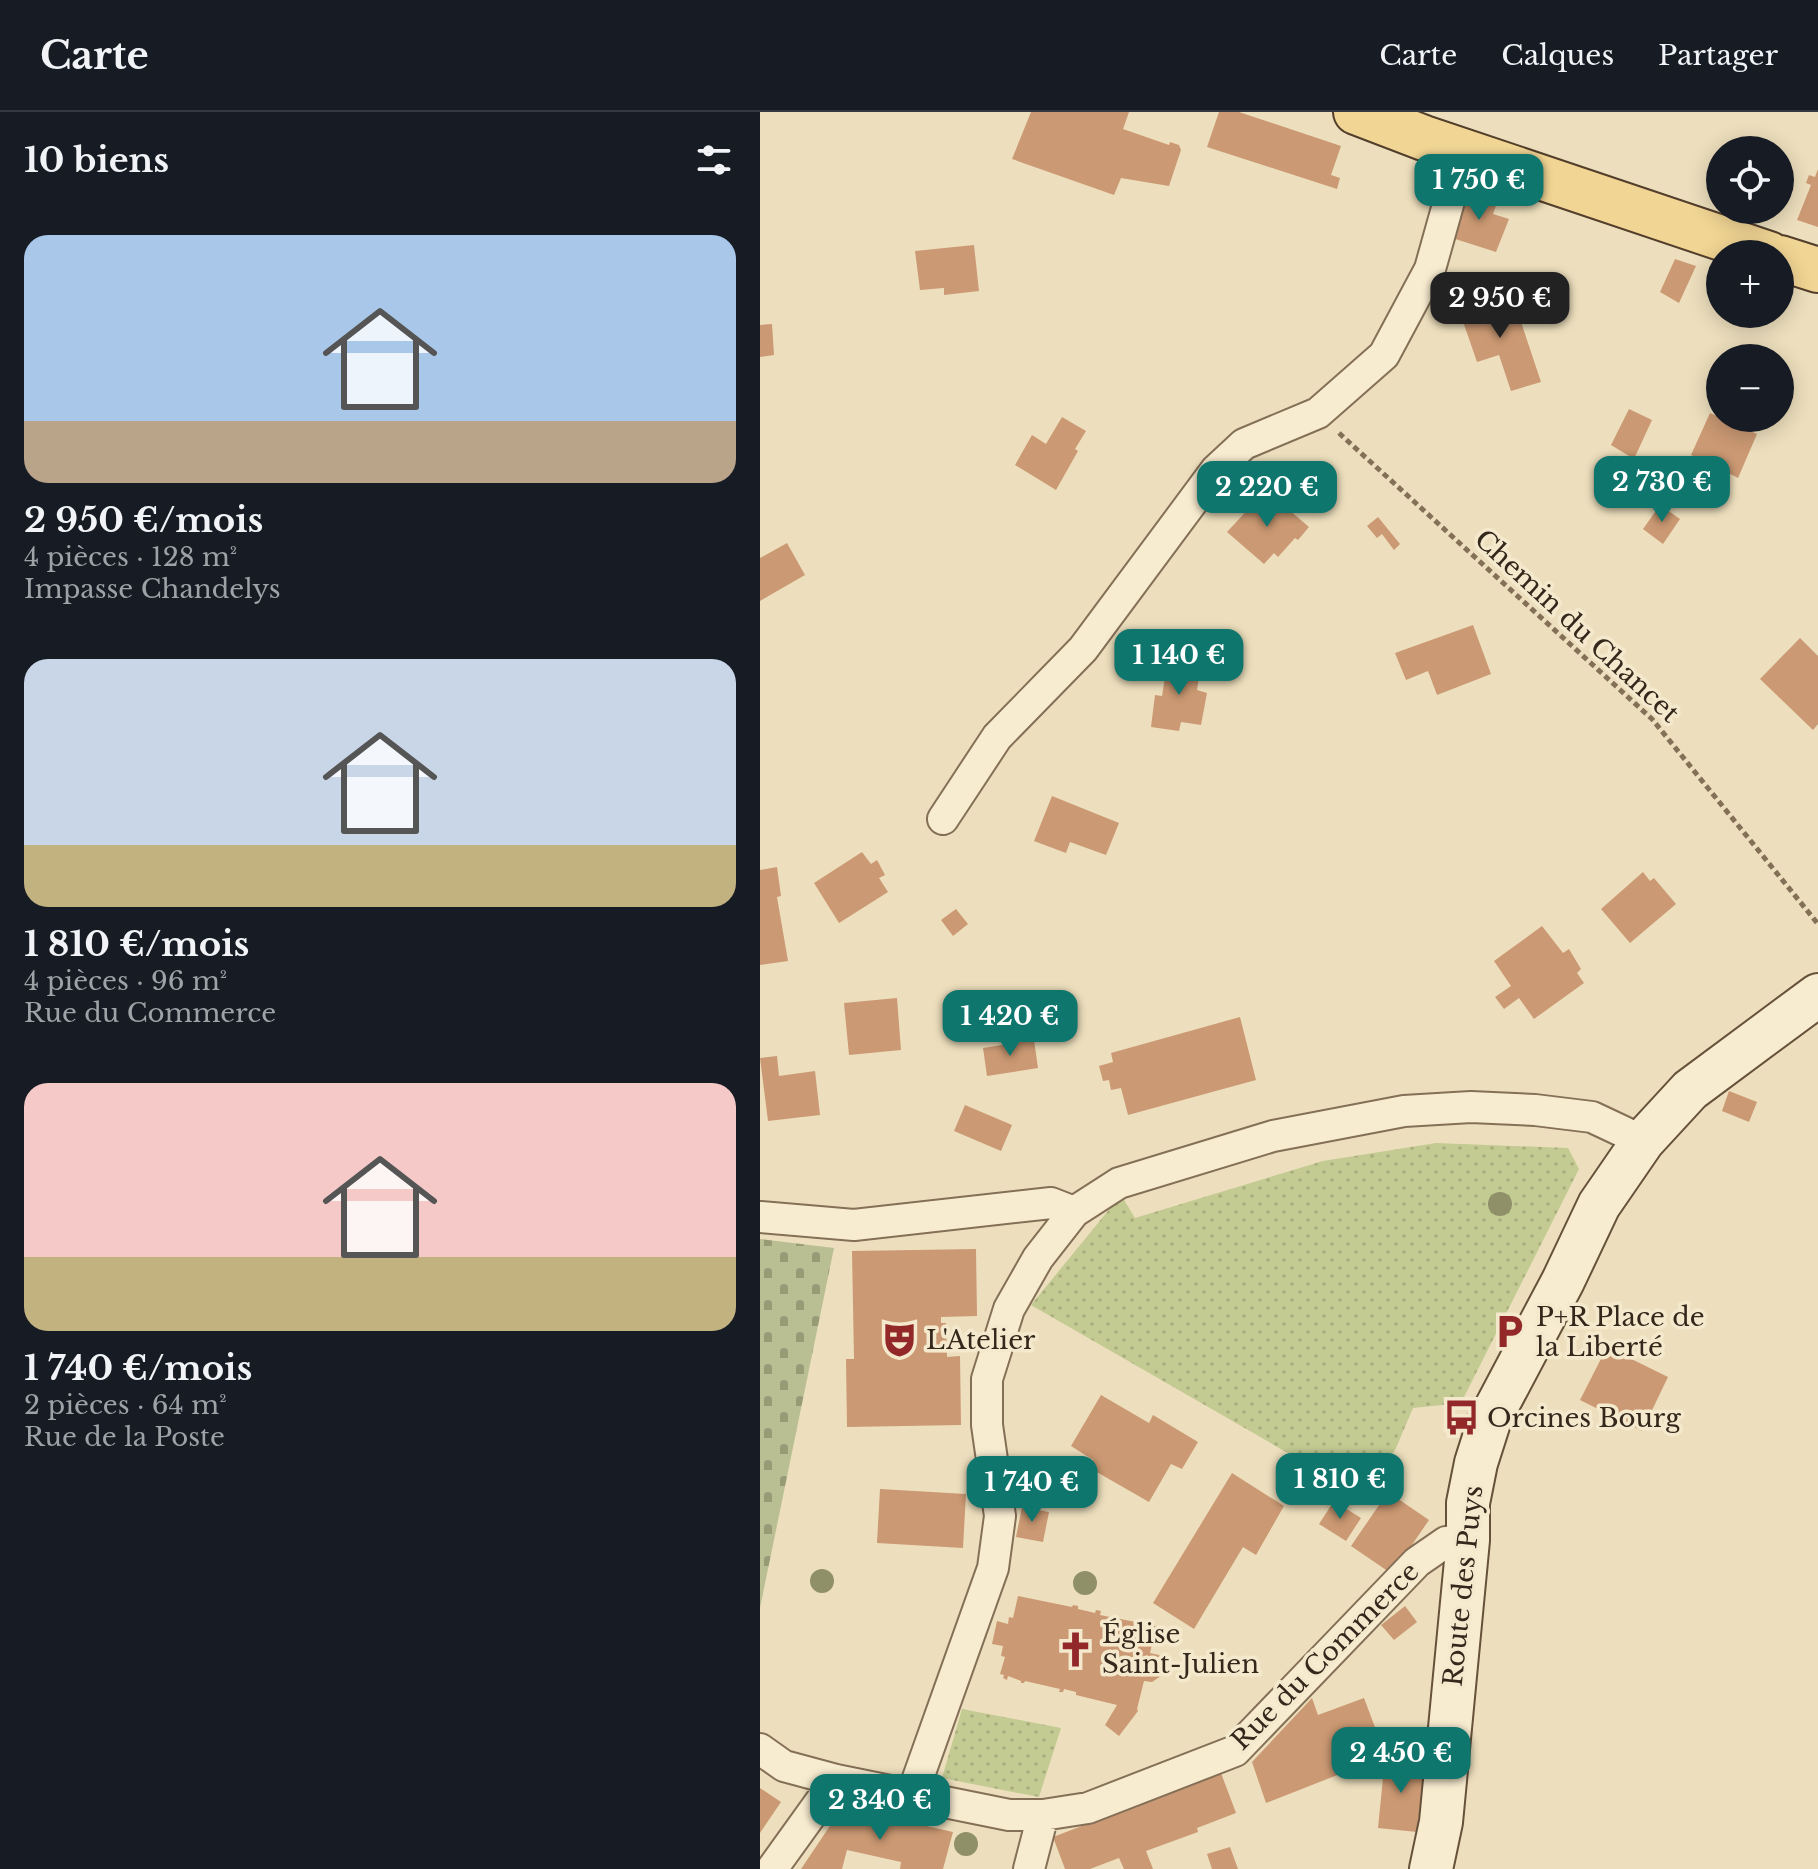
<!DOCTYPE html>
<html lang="fr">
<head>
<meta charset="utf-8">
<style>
	:root { --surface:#171b24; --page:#242831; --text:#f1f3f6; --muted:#9ea1a6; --line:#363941; --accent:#0f766e }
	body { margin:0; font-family:"Libre Baskerville",serif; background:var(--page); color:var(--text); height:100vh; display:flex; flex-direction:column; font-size:30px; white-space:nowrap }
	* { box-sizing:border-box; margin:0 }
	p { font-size:26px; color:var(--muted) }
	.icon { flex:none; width:44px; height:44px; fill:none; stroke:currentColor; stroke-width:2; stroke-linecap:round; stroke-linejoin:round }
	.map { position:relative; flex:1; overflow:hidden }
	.sheet { display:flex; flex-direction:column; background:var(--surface); width:760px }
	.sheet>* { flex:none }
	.buttons { position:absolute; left:946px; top:24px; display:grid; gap:16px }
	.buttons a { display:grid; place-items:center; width:88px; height:88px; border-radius:50%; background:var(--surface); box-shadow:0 4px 20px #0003; font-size:40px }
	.price { position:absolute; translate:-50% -68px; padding:0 18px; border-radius:16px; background:var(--accent); color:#fff; font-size:26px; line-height:52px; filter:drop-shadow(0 2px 4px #0008) }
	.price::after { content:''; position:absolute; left:50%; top:48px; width:24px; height:18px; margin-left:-12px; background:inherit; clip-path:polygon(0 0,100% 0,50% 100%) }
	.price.selected { background:#222; color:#fff }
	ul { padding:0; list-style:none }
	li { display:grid; align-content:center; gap:16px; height:424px; padding:0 24px }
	li span { display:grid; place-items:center; height:248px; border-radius:24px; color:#555 }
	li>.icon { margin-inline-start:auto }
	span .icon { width:144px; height:144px; fill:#fffc; stroke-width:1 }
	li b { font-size:34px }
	h2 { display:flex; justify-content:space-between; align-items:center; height:96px; padding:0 24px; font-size:34px }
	header { display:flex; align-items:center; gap:48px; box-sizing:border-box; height:112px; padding:0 40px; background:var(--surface); border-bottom:2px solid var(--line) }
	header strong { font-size:38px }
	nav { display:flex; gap:44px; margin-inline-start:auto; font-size:28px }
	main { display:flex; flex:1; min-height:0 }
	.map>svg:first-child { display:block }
</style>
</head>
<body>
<header>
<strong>Carte</strong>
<nav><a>Carte</a><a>Calques</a><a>Partager</a></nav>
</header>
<main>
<section class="sheet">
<h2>10 biens<svg class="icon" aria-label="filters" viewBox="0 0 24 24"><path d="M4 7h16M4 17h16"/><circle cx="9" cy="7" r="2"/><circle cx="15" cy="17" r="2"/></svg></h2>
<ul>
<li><span style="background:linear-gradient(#a9c7e8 75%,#b9a48a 0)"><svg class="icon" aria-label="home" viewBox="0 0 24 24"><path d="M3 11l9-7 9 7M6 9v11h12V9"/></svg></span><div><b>2 950 €/mois</b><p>4 pièces · 128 m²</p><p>Impasse Chandelys</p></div></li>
<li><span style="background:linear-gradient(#c9d6e8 75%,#c2b280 0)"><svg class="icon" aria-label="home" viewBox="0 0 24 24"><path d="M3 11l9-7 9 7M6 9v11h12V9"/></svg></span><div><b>1 810 €/mois</b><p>4 pièces · 96 m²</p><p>Rue du Commerce</p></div></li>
<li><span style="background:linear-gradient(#f6c9c9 70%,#c2b280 0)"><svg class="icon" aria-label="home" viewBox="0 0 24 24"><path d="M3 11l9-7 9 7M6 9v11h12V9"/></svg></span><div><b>1 740 €/mois</b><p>2 pièces · 64 m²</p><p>Rue de la Poste</p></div></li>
</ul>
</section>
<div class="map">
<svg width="1058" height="1757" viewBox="0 0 1058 1757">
	<defs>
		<pattern id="grass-dots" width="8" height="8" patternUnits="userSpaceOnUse" patternTransform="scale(2)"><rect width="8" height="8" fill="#c3ca92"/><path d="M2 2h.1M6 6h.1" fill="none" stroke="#a8ae7d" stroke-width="1.8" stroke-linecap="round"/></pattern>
		<pattern id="cemetery-stones" width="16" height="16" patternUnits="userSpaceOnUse" patternTransform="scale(2)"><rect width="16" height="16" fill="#b9bf92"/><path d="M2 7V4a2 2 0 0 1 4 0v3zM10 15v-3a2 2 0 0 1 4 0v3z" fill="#979b76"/></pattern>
	</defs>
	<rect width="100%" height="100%" fill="#eddfbd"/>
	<path fill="url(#grass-dots)" d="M 676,1031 L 808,1036 L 819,1057 L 701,1291 L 653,1296 L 636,1336 L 606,1386 L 271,1193 L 361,1083 L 375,1106 L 563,1049 Z
		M 202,1597 L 301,1616 L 279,1685 L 182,1666 Z"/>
	<path fill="url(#cemetery-stones)" d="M 0,1127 L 74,1136 L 0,1496 Z"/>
	<path fill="#cb9973" d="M 271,0 L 369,0 L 363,17 L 409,33 L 410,30 L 419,33 L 421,38 L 409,74 L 361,66 L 354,83 L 252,47 Z
		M 459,0 L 479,0 L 581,34 L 571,63 L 580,66 L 577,77 L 447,35 Z
		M 1058,57 L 1058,115 L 1037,108 L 1051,73 L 1046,71 L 1049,63 L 1055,65 Z
		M 705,77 L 738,88 L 733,102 L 749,107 L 736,140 L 689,125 Z
		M 214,133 L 219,179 L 184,183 L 184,176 L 160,178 L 155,139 Z
		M 915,147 L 936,154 L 919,191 L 900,180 Z
		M 741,181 L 748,205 L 758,201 L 781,270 L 751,279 L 739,243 L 717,250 L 698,195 Z
		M 12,212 L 14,243 L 0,245 L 0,213 Z
		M 869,297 L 892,308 L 874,347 L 851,333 Z
		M 950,301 L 997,322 L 978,366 L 951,352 L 948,359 L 938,355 L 942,348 L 931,343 Z
		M 302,305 L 326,319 L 315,337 L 318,339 L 296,378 L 255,353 L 272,323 L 286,332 Z
		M 503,381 L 511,389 L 514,385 L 549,415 L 538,428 L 535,426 L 518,445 L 514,441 L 504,452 L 467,420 Z
		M 900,393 L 920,407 L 903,432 L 883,417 Z
		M 618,405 L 640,432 L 634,438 L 622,422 L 617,426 L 607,414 Z
		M 27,431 L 45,463 L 0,489 L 0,446 Z
		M 713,513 L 731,562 L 677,583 L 668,559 L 646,568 L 635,541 Z
		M 1040,526 L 1058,544 L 1058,612 L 1053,618 L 1000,567 Z
		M 408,546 L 441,551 L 437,578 L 447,581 L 441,613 L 421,610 L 419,619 L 391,615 L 395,583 L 402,584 Z
		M 292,684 L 359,711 L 346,743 L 310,730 L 306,741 L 274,729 Z
		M 102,740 L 111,752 L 117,748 L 125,763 L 119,766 L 128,780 L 79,811 L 54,771 Z
		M 17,755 L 21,784 L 17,785 L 28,849 L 0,853 L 0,758 Z
		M 883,760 L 890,769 L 894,766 L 916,792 L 870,831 L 841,797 Z
		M 196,797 L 208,812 L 193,824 L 181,808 Z
		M 782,814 L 803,841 L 809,837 L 821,857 L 817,861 L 824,871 L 774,907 L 759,886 L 744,897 L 735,885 L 751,874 L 734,849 Z
		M 137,886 L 141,938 L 89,943 L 84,891 Z
		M 480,905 L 496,968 L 368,1003 L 361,976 L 351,978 L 349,968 L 343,969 L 339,954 L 353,950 L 351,941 Z
		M 274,928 L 278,956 L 227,964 L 223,936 Z
		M 17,944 L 19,964 L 55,959 L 60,1003 L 8,1009 L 0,946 Z
		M 969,979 L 997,990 L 989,1010 L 962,999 Z
		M 205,993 L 252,1013 L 241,1039 L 194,1019 Z
		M 216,1137 L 217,1204 L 181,1205 L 181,1211 L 186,1211 L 187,1245 L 200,1244 L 201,1313 L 87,1315 L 86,1247 L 94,1247 L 92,1139 Z
		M 847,1235 L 908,1265 L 882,1319 L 820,1288 Z
		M 341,1283 L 389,1311 L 393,1303 L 438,1330 L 422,1357 L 411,1352 L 389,1390 L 328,1355 L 333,1348 L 311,1334 Z
		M 472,1361 L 524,1394 L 496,1443 L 483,1435 L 434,1517 L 393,1491 Z
		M 120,1377 L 206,1382 L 203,1436 L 117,1431 Z
		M 628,1380 L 669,1408 L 632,1462 L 591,1434 Z
		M 574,1389 L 601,1406 L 586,1429 L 559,1412 Z
		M 262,1395 L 289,1400 L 283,1430 L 256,1425 Z
		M 258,1484 L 312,1495 L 313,1493 L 318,1494 L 318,1497 L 335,1501 L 336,1498 L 341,1499 L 340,1503 L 396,1514 L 390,1541 L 399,1543 L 404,1554 L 401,1564 L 392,1570 L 384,1569 L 377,1597 L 378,1599 L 359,1624 L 345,1613 L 357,1593 L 316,1583 L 316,1580 L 304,1577 L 303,1580 L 299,1580 L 300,1577 L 265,1569 L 264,1571 L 261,1571 L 261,1569 L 248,1564 L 247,1568 L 243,1566 L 244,1563 L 240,1562 L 245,1545 L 241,1544 L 243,1534 L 232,1532 L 237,1509 L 248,1512 L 249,1505 L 253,1506 Z
		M 645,1494 L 657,1510 L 634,1528 L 621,1513 Z
		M 552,1586 L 558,1603 L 604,1586 L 622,1634 L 576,1651 L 580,1662 L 506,1691 L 492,1650 Z
		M 625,1646 L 665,1650 L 657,1720 L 618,1716 Z
		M 461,1661 L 476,1701 L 437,1716 L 438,1720 L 386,1739 L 393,1757 L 364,1757 L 359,1746 L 330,1757 L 305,1757 L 293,1725 Z
		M 0,1676 L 21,1690 L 0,1721 Z
		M 82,1696 L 158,1714 L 158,1712 L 193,1720 L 183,1757 L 140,1757 L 141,1750 L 87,1738 L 82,1757 L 41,1757 Z
		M 470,1735 L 478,1757 L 452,1757 L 447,1742 Z"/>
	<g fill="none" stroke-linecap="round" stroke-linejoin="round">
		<defs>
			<path id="street" d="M 183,707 L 237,625 L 323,537 L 456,358 L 484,332 L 558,301 L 624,243 L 670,157 L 703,39
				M 0,1105 L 94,1113 L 291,1091 L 314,1100
				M 0,1637 L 24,1654 L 76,1668 L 249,1703 L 283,1703 L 328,1696 L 475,1639 L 657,1450 L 686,1430 L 708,1428
				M 152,1683 L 233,1456 L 240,1404 L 227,1313 L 227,1267 L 249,1197 L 278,1146 L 314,1100 L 359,1071 L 513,1024 L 644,999 L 711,995 L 775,998 L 832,1005 L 883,1029
				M 12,1757 L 76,1668
				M 269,1757 L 283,1703"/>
			<path id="secondary" d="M 671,1757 L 681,1710 L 708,1428 L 708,1391 L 716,1351 L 730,1307 L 803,1169 L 839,1093 L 883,1029 L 930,978 L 1058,883"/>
			<path id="primary" d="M 596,0 L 664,26 L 1009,142
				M 1020,146 L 1058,158"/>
		</defs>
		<use href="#street" stroke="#846f57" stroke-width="34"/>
		<use href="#secondary" stroke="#66513a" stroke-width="46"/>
		<use href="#primary" stroke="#523e2b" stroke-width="48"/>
		<path stroke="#846f57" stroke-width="5" stroke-dasharray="6 4" stroke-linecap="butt" d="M 579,321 L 892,607 L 1058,812"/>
		<use href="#street" stroke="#f8ecd0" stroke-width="30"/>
		<use href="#secondary" stroke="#f8ecd0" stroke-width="42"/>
		<use href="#primary" stroke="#f1d594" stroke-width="44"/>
	</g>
	<g fill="#909068">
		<circle cx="740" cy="1092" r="12"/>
		<circle cx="300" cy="1382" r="12"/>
		<circle cx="62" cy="1469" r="12"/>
		<circle cx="325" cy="1471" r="12"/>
		<circle cx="206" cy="1732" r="12"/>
	</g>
	<defs>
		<symbol id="parking-bare" viewBox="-9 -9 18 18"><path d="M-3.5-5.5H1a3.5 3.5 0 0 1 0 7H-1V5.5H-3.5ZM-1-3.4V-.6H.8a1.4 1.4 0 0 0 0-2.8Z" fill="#922828" stroke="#f4e9cd" stroke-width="2.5" paint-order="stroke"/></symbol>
		<symbol id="theatre-bare" viewBox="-9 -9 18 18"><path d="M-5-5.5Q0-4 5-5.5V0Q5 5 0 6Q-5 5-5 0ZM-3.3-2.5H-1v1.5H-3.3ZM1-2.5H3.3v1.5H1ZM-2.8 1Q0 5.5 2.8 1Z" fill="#922828" stroke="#f4e9cd" stroke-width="2.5" paint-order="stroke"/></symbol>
		<symbol id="bus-bare" viewBox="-9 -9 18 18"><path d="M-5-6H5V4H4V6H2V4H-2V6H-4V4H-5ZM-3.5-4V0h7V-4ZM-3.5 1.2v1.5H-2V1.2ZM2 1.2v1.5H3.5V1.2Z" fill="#922828" stroke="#f4e9cd" stroke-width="2.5" paint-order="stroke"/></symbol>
		<symbol id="church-bare" viewBox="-9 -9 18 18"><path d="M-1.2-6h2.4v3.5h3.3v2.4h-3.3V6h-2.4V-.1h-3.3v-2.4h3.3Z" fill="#922828" stroke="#f4e9cd" stroke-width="2.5" paint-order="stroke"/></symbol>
	</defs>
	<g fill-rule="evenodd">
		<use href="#parking-bare" x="724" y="1194" width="51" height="51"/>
		<use href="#theatre-bare" x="114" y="1202" width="51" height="51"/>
		<use href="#bus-bare" x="676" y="1280" width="51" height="51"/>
		<use href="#church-bare" x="290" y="1512" width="51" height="51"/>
	</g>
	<g text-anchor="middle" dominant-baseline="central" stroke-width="7" stroke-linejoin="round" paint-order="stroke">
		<g font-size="26" fill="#34271b" stroke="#f4e9cd">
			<text transform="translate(817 514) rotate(43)">Chemin du Chancet</text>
			<text transform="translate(703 1474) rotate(-84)">Route des Puys</text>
			<text transform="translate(565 1544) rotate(-45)">Rue du Commerce</text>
		</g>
		<g font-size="26" fill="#34271b" stroke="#f4e9cd" text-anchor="start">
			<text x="776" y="1205">P+R Place de<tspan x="776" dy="30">la Liberté</tspan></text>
			<text x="166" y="1228">L'Atelier</text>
			<text x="727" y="1306">Orcines Bourg</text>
			<text x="342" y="1522">Église<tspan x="342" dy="30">Saint-Julien</tspan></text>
		</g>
	</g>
</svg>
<div class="buttons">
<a><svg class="icon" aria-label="locate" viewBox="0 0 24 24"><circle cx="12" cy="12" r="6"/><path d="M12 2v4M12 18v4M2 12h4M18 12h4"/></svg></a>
<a>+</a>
<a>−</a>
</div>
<b class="price" style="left:719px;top:110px">1 750 €</b>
<b class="price selected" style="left:740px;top:228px">2 950 €</b>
<b class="price" style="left:902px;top:412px">2 730 €</b>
<b class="price" style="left:507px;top:417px">2 220 €</b>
<b class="price" style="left:419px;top:585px">1 140 €</b>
<b class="price" style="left:250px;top:946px">1 420 €</b>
<b class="price" style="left:580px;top:1409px">1 810 €</b>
<b class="price" style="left:272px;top:1412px">1 740 €</b>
<b class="price" style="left:641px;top:1683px">2 450 €</b>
<b class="price" style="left:120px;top:1730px">2 340 €</b>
</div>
</main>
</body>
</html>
